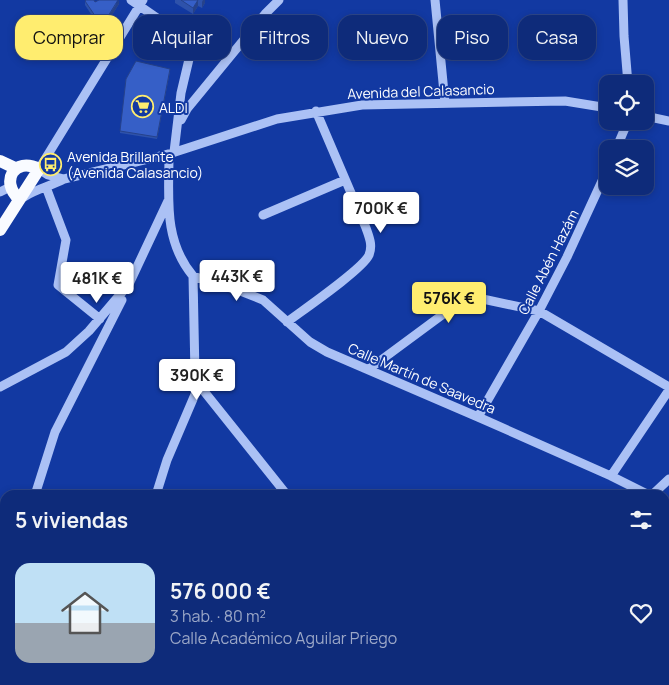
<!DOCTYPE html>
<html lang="es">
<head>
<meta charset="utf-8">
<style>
	:root { --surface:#0e2b7a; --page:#17337f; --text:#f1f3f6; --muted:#9ba7c7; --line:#2e478b; --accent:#ffed6f }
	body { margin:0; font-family:Manrope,sans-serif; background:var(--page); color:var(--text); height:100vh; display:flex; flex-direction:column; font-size:19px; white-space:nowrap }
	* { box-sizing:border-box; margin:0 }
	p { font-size:16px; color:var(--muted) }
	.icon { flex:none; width:28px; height:28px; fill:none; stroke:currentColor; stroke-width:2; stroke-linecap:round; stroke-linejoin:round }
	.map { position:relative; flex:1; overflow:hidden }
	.panel { position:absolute; left:0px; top:490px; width:670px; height:195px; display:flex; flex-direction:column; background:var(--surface); border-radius:15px 15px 0 0; box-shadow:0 2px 8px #0003,0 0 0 1px var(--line) }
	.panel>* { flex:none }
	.hud { position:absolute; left:15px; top:15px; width:640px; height:45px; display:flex; gap:10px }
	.controls { position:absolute; left:599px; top:75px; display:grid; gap:10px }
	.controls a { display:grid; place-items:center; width:55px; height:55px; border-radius:10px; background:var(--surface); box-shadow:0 2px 8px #0003,0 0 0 1px var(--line); font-size:25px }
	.price { position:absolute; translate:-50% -42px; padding:0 11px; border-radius:5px; background:#fff; color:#222; font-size:16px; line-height:32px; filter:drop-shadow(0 1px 2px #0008) }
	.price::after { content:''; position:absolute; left:50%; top:30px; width:15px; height:11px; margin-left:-8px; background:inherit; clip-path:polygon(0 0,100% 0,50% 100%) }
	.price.on { background:var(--accent); color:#111 }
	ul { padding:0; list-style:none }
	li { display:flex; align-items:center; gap:15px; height:125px; padding:0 15px }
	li+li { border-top:1px solid var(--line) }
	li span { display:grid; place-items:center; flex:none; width:140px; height:100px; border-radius:15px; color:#555 }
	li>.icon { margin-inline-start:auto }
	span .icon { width:60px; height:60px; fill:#fffc; stroke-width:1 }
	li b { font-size:21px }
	h2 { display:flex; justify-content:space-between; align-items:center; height:60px; padding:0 15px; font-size:21px }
	.pill { padding:0 18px; border-radius:15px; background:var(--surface); box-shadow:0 2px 8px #0003,0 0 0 1px var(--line); font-size:18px; line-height:45px }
	.pill.on { background:var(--accent); color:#111 }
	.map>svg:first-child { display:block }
</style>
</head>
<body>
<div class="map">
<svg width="669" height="685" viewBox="0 0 669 685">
	<rect width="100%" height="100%" fill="#1239a2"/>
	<path fill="#1c398a" stroke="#9db9f8" d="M 307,680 L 339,680 L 335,685 L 311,685 Z"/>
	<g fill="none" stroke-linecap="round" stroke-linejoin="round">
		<path stroke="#abc1f5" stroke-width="9" d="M 131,0 L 186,38 L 190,55 L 181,93 L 174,152
			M 435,0 L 445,103
			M 623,0 L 624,36 L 628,84
			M 645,116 L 669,121
			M 181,120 L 187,109 L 265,14 L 279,0
			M 616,149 L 628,121
			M 169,154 C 169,198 163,240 193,276 L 195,375 L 199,385 L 287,495
			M 64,179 L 48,175 L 39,169 L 143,0
			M 46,187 L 66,240 L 58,285 L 100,319
			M 0,192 L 8,188
			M 24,197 C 36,189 51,186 64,179 L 169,154 L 277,119 L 362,105 L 565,101 L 608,108
			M 263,215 L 345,180
			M 193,276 L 243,292 L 263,300 L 310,342 L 327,352 L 478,417 L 611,476 L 649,495
			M 287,322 C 303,310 363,269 369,255 C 373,245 369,237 366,228 L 316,111
			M 369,369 L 457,304 L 467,299 L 478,298 L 539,311 L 669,387
			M 0,387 L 66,352 L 89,331 L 129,284 L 168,201
			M 478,417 L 539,311 L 567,257 L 608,168
			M 611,476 L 669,390
			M 35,495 L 55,432 L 122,300
			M 156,495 L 167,460 L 199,385
			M 652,495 L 669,479
			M 665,504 L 669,506
			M 0,531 L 5,532
			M 665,618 L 669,622
			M 38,680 L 39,685
			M 183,680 L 184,685"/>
		<path stroke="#f9fbff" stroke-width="12" d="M 0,161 L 15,168
			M 0,230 L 39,169 C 14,156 0,182 19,199"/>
	</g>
	<path fill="#2e52ab" d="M 175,0 L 205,0 L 205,3 L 202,8 L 198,6 L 193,14 L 175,3 Z
		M 85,1 L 119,4 L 102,31 L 85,5 Z
		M 170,71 L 157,139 L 120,133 L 120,131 Z
		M 109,680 L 163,680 L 164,685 L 110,685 Z
		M 227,680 L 298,680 L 300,685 L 228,685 Z
		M 380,680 L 413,680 L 413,683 L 407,684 L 407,685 L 379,685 Z"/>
	<path fill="#26428b" d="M 119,0 L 119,4 L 102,31 L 102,26 Z
		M 198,0 L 198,6 L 193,14 L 193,8 Z
		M 203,0 L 205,0 L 205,3 L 202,8 L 202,2 Z"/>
	<path fill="#365fc7" stroke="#26428b" d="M 86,0 L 94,0 L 95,2 L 99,0 L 118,0 L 102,26 L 85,1 Z
		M 181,0 L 198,0 L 193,8 Z
		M 136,61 L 170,69 L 157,137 L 120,131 L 126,79 Z
		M 71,680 L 106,680 L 107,685 L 72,685 Z
		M 112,680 L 163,680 L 164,685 L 114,685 Z
		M 229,680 L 298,680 L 300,685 L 231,685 Z
		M 380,680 L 406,680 L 405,685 L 379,685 Z"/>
	<defs>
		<symbol id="supermarket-ring" viewBox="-11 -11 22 22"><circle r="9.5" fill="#1239a2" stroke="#ffed6f" stroke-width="1.5"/><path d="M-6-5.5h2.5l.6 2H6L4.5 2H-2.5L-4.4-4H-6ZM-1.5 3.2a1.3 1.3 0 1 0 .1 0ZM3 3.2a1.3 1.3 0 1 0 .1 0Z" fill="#ffed6f"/></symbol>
		<symbol id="bus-ring" viewBox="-11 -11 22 22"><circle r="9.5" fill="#1239a2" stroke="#ffed6f" stroke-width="1.5"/><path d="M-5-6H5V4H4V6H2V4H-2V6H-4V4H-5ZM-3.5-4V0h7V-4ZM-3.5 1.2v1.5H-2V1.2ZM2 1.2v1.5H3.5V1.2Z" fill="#ffed6f"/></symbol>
	</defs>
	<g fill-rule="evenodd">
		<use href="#supermarket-ring" x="130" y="94" width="25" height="25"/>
		<use href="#bus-ring" x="38" y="152" width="25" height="25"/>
	</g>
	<g text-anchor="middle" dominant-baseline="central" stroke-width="4" stroke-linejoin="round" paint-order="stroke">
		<g font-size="14" fill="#fff" stroke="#1239a2">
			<text transform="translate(421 91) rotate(-2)">Avenida del Calasancio</text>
			<text transform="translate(548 262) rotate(-63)">Calle Abén Hazám</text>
			<text transform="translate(422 378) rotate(23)">Calle Martín de Saavedra</text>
		</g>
		<g font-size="14" fill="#fff" stroke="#1239a2" text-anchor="start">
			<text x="159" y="107">ALDI</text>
			<text x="67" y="156">Avenida Brillante<tspan x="67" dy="16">(Avenida Calasancio)</tspan></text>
		</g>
	</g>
</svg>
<div class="controls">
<a><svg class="icon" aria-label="locate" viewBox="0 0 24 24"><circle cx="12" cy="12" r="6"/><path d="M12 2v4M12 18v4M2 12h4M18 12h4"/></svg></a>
<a><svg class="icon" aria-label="layers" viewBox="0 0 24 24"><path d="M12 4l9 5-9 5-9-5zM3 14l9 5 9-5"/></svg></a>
</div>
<b class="price" style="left:381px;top:234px">700K €</b>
<b class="price" style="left:237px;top:302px">443K €</b>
<b class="price" style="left:97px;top:304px">481K €</b>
<b class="price on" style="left:449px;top:324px">576K €</b>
<b class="price" style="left:197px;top:401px">390K €</b>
<div class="hud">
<a class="pill on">Comprar</a>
<a class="pill">Alquilar</a>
<a class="pill">Filtros</a>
<a class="pill">Nuevo</a>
<a class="pill">Piso</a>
<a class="pill">Casa</a>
</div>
<section class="panel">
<h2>5 viviendas<svg class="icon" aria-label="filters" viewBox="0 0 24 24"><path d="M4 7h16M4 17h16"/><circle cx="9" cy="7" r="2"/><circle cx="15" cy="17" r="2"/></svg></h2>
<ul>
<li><span style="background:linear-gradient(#bfe0f5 60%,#9aa5b1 0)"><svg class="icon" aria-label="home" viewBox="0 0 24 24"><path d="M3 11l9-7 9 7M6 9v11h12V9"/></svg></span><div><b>576 000 €</b><p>3 hab. · 80 m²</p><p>Calle Académico Aguilar Priego</p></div><svg class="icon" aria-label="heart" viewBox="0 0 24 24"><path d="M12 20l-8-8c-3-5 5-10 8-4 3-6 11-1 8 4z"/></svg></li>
</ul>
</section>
</div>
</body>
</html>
